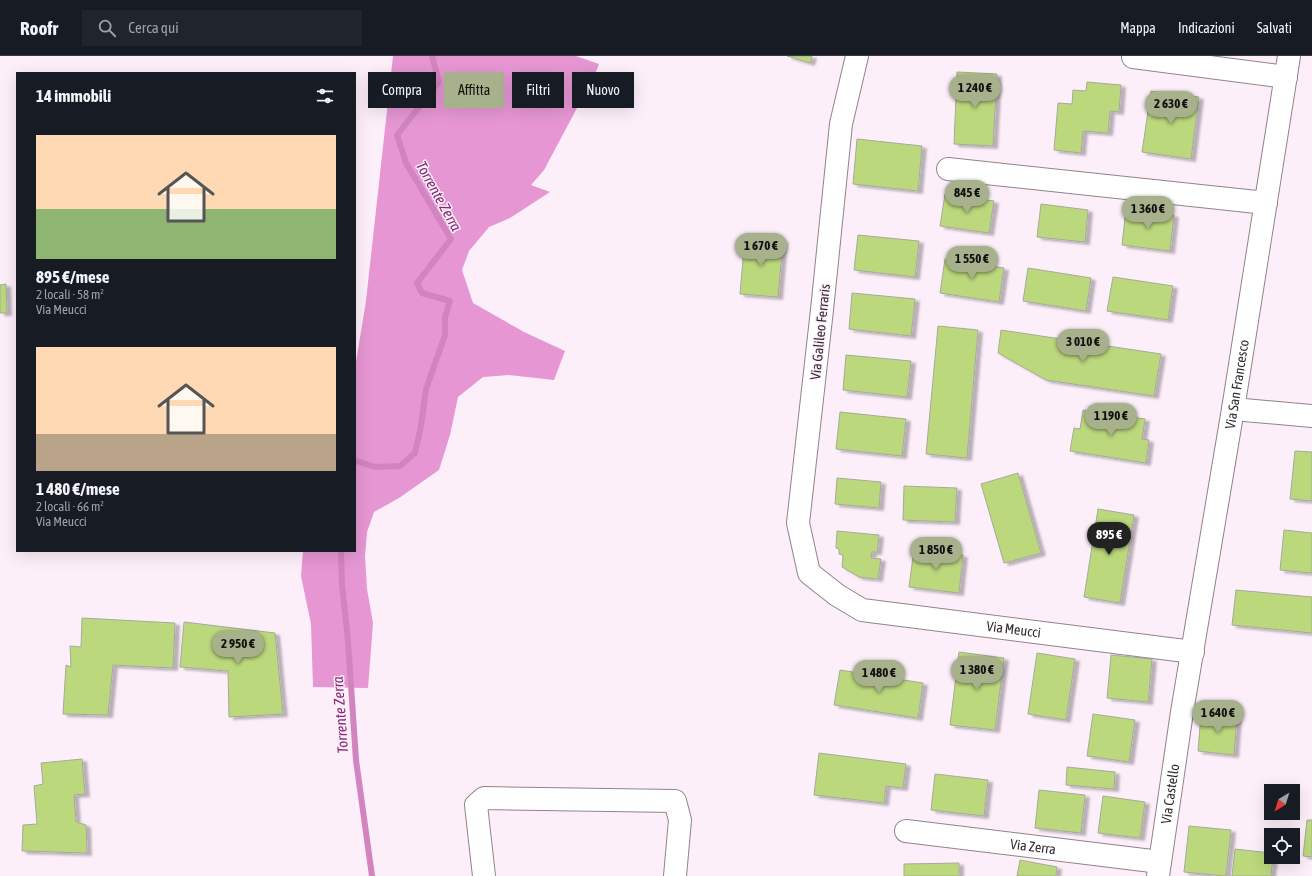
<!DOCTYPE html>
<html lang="it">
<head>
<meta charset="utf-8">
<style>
	:root { --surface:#171b24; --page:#20242c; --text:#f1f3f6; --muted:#9ea1a6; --line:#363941; --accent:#a7b18c }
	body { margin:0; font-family:"Asap Condensed",sans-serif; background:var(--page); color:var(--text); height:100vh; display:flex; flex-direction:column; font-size:15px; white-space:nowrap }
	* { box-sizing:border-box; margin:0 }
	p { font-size:13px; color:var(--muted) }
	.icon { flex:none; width:22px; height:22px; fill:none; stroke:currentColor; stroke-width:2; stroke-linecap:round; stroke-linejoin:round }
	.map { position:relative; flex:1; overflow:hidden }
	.sheet { position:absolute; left:16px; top:16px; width:340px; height:480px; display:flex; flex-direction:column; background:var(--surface); border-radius:0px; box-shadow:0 4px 16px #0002 }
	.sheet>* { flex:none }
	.top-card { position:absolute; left:368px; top:16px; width:380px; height:36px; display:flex; gap:8px }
	.needle { width:26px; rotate:218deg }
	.controls { position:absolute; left:1264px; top:728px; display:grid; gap:8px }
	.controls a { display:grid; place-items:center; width:36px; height:36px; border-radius:0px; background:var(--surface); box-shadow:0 4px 16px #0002; font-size:20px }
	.price { position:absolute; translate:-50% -34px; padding:0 9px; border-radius:14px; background:var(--accent); color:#111; font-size:13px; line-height:26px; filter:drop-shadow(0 1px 2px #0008) }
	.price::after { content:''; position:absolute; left:50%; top:24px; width:12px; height:9px; margin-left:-6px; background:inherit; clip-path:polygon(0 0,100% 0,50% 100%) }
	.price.current { background:#222; color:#fff }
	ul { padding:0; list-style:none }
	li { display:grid; align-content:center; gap:8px; height:212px; padding:0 20px }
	li span { display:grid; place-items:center; height:124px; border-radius:0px; color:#555 }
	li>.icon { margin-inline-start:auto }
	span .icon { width:72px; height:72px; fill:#fffc; stroke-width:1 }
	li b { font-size:17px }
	h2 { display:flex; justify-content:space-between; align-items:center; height:48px; padding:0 20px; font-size:17px }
	.pill { padding:0 14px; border-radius:0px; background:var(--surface); box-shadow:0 4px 16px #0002; font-size:14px; line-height:36px }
	.pill.current { background:var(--accent); color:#111 }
	header { display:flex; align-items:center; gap:24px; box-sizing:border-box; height:56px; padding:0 20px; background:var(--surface); border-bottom:1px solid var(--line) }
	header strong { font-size:19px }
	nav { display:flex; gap:22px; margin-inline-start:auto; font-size:14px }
	.search { width:280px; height:36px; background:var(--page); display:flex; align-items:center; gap:10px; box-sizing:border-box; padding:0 14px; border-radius:0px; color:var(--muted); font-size:15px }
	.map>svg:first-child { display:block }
</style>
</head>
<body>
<header>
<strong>Roofr</strong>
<div class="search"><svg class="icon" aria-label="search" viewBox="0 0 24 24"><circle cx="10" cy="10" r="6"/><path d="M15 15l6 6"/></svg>Cerca qui</div>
<nav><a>Mappa</a><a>Indicazioni</a><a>Salvati</a></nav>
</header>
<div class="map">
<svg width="1312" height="820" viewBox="0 0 1312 820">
	<defs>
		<filter id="shadow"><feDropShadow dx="4.5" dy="2.5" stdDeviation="1" flood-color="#0004"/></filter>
	</defs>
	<rect width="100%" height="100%" fill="#fdeff9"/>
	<path fill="#e596d3" d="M 393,0 L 576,0 L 599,8 L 588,37 L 577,52 L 544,114 L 531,129 L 550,136 L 510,162 L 489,171 L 469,195 L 462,214 L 473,247 L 524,276 L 565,295 L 554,324 L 509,319 L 483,321 L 458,341 L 450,379 L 439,414 L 399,442 L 374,456 L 367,476 L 365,500 L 367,533 L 373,567 L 368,632 L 313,631 L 311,568 L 301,520 L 303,495 L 355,495 L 355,312 L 366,245 Z"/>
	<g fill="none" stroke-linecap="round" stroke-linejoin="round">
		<path stroke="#d284c1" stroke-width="6" d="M 355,406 L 357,405 L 375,411 L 400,410 L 415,397 L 421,370 L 426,333 L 445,279 L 445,261 L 450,245 L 422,237 L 417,227 L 451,183 L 406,107 L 397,79 L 439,26 L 432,0
			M 341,495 L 342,528 L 348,585 L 356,704 L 372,820"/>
	</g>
	<path fill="#bbd87c" stroke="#a5aa9c" filter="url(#shadow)" d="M 787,0 L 812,0 L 810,7 Z
		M 957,16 L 997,18 L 993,90 L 954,88 Z
		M 1087,26 L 1121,29 L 1119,56 L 1110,55 L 1108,77 L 1083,75 L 1081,97 L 1054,94 L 1058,47 L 1072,48 L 1073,34 L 1086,35 Z
		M 1151,35 L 1199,41 L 1191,103 L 1142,96 Z
		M 857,83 L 922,90 L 918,135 L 853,128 Z
		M 945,138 L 994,145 L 989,177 L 940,170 Z
		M 1041,148 L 1088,154 L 1085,186 L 1037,181 Z
		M 1126,153 L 1174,159 L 1170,195 L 1122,189 Z
		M 858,179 L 919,185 L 915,221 L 854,214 Z
		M 745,180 L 783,184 L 778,241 L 740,238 Z
		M 945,203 L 1004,212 L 999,246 L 940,237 Z
		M 1028,212 L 1091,222 L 1086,255 L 1023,245 Z
		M 1113,221 L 1173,230 L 1168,264 L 1107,255 Z
		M 6,228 L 7,257 L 0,257 L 0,229 Z
		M 852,237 L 915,243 L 911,280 L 849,273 Z
		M 938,270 L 978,274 L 967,402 L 926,398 Z
		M 1001,274 L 1161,298 L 1154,340 L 1046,324 L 998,297 Z
		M 846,299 L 911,305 L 907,341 L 843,334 Z
		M 1083,354 L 1145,363 L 1142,383 L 1149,384 L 1146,407 L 1070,395 L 1074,372 L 1080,373 Z
		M 840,356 L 906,363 L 902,400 L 836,393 Z
		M 1295,395 L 1312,396 L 1312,445 L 1290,443 Z
		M 1018,417 L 1041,497 L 1004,507 L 981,428 Z
		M 837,422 L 881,426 L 879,452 L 835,448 Z
		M 904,430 L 957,432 L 955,466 L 903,464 Z
		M 1098,453 L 1134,459 L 1120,547 L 1084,541 Z
		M 1284,474 L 1312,477 L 1312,517 L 1280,514 Z
		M 837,475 L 879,479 L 877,496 L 872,496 L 871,502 L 881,503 L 878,523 L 859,521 L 842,511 L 843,499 L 839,498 L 839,493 L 836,492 Z
		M 914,493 L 963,499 L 959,537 L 909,531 Z
		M 1236,534 L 1312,541 L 1312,577 L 1232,569 Z
		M 82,562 L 175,567 L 173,612 L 113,609 L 108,659 L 63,658 L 66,609 L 71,611 L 70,590 L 81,591 Z
		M 184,566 L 275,577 L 283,658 L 229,661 L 228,615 L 180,611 Z
		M 959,596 L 1004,602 L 995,674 L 950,669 Z
		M 1037,597 L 1075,603 L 1066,664 L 1028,658 Z
		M 1111,599 L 1152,603 L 1148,646 L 1107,642 Z
		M 840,614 L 923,627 L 918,662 L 834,649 Z
		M 1093,658 L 1135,664 L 1129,706 L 1087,700 Z
		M 1201,658 L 1237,662 L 1234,699 L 1198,695 Z
		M 819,697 L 906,708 L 903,732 L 886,730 L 884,747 L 814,739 Z
		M 82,703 L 85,738 L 74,739 L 76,766 L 86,769 L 87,797 L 22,795 L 23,769 L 37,768 L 34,730 L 43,728 L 41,707 Z
		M 1067,711 L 1115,716 L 1114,733 L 1066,729 Z
		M 935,718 L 988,724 L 984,760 L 931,754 Z
		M 1039,734 L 1085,739 L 1081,777 L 1035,772 Z
		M 1103,740 L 1145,746 L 1140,782 L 1098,777 Z
		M 1307,764 L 1312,764 L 1312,801 L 1303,800 Z
		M 1189,770 L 1231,774 L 1226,820 L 1184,816 Z
		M 1235,793 L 1271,797 L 1271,801 L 1273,801 L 1271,820 L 1232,820 Z
		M 1020,804 L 1057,811 L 1056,820 L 1017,820 Z
		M 959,807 L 959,820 L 904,820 L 904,808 Z"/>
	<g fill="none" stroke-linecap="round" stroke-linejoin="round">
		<defs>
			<g id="street">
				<path id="s1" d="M 857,0 L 841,68 L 822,254 L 798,467 L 809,517 L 837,539 L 862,554 L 1193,596"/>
				<path d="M 1133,1 L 1286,21"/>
				<path d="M 948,113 L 1266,147"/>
				<path d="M 1233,353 L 1312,360"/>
				<path id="s2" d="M 906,775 L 1160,806"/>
				<path d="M 484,820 L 476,749 L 484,742 L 675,745 L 680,764 L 675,820"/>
			</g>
			<g id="secondary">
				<path id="s3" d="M 1158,820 L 1182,656 L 1233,353 L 1289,0"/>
			</g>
		</defs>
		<use href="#street" stroke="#90838c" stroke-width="24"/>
		<use href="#secondary" stroke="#90838c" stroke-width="24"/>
		<use href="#street" stroke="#fff" stroke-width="22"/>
		<use href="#secondary" stroke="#fff" stroke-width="22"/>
	</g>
	<g text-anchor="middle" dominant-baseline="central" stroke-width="3" stroke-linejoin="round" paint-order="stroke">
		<g font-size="14" fill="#302b2f" stroke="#fdeff9">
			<text transform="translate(820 276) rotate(-84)">Via Galileo Ferraris</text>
			<text stroke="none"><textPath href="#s3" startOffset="498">Via San Francesco</textPath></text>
			<text stroke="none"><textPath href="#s1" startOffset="740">Via Meucci</textPath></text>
			<text stroke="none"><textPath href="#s3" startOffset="83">Via Castello</textPath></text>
			<text stroke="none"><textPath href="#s2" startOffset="128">Via Zerra</textPath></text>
		</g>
		<g font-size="15" font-style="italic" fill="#852b76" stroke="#fdeff9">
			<text transform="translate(439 140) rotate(61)">Torrente Zerra</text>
			<text transform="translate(340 659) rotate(-94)">Torrente Zerra</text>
		</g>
	</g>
</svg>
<div class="controls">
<a><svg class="needle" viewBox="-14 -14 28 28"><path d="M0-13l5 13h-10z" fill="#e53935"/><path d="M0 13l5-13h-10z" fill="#9ea1a6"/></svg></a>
<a><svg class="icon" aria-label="locate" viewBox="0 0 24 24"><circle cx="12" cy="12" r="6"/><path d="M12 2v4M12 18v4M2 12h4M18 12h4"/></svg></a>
</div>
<b class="price" style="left:975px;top:53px">1 240 €</b>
<b class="price" style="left:1171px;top:69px">2 630 €</b>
<b class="price" style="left:967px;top:158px">845 €</b>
<b class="price" style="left:1148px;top:174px">1 360 €</b>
<b class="price" style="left:761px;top:211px">1 670 €</b>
<b class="price" style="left:972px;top:224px">1 550 €</b>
<b class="price" style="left:1083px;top:307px">3 010 €</b>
<b class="price" style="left:1111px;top:381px">1 190 €</b>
<b class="price current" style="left:1109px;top:500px">895 €</b>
<b class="price" style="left:936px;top:515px">1 850 €</b>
<b class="price" style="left:238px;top:609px">2 950 €</b>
<b class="price" style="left:977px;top:635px">1 380 €</b>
<b class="price" style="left:879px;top:638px">1 480 €</b>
<b class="price" style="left:1218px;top:678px">1 640 €</b>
<div class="top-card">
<a class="pill">Compra</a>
<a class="pill current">Affitta</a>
<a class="pill">Filtri</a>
<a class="pill">Nuovo</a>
</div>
<section class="sheet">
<h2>14 immobili<svg class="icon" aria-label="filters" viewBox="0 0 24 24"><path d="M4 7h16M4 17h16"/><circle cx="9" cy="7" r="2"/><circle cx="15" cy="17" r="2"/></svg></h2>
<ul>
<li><span style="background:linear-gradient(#ffd9b3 60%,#8fb573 0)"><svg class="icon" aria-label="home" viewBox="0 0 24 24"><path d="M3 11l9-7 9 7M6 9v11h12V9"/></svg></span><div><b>895 €/mese</b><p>2 locali · 58 m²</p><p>Via Meucci</p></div></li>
<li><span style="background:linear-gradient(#ffd9b3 70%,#b9a48a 0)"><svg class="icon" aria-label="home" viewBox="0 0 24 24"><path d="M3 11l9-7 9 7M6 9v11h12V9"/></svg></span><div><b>1 480 €/mese</b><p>2 locali · 66 m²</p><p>Via Meucci</p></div></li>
</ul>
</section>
</div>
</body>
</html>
